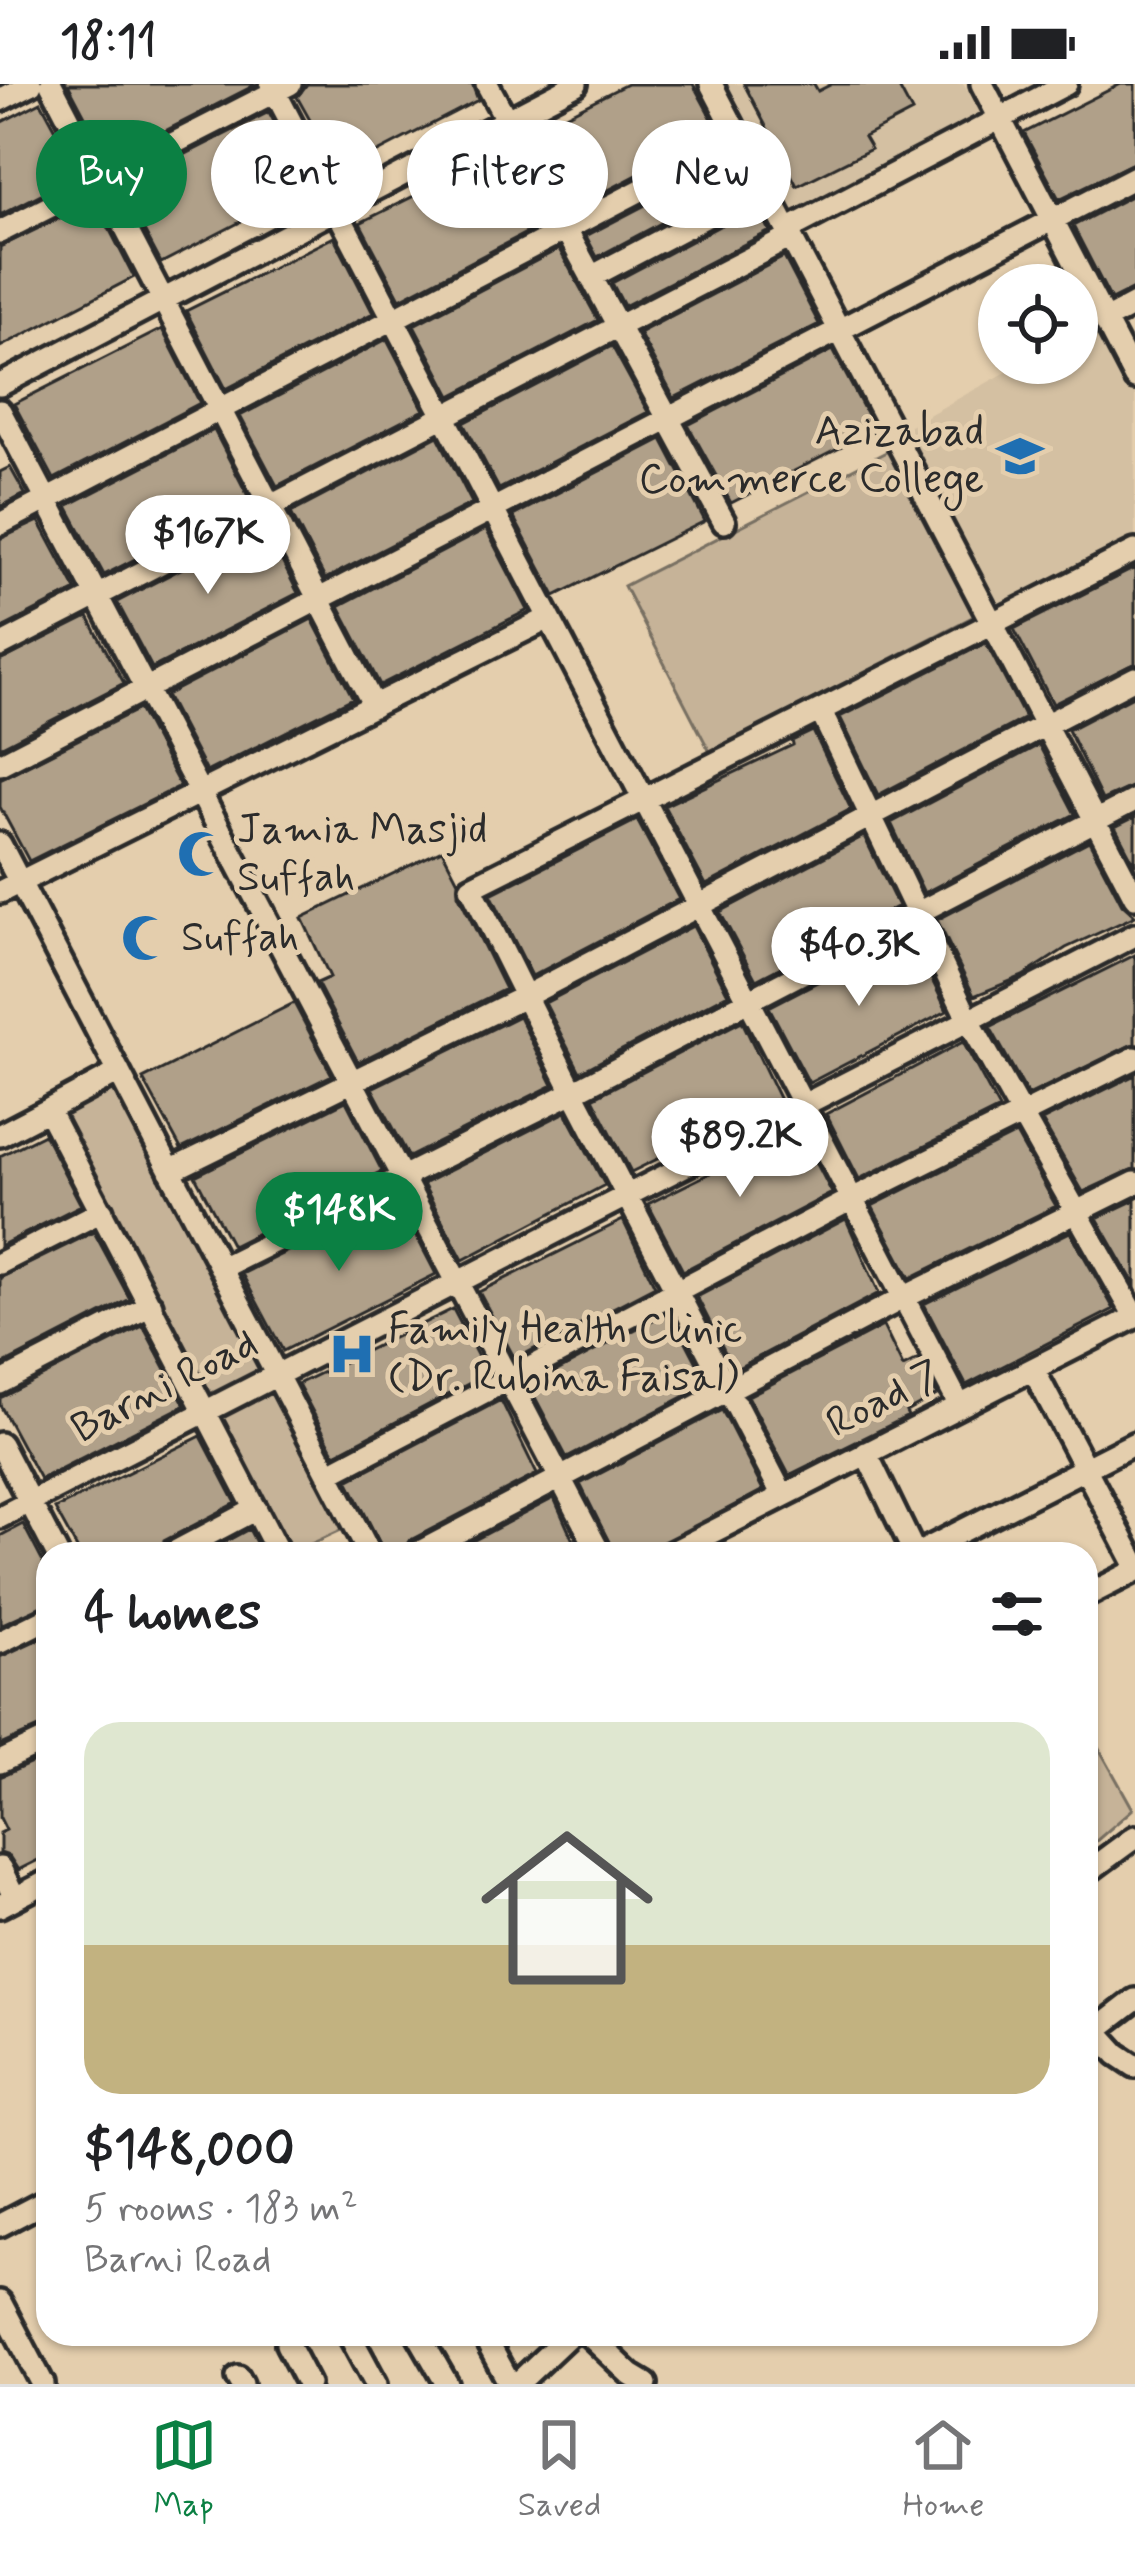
<!DOCTYPE html>
<html lang="en">
<head>
<meta charset="utf-8">
<style>
	:root { --surface:#fff; --page:#f2f2f2; --text:#202124; --muted:#757577; --line:#e0e0e0; --accent:#0b8043 }
	body { margin:0; font-family:Mynerve,sans-serif; background:var(--page); color:var(--text); height:100vh; display:flex; flex-direction:column; font-size:45px; white-space:nowrap }
	* { box-sizing:border-box; margin:0 }
	p { font-size:39px; color:var(--muted) }
	.icon { flex:none; width:66px; height:66px; fill:none; stroke:currentColor; stroke-width:2; stroke-linecap:round; stroke-linejoin:round }
	.map { position:relative; flex:1; overflow:hidden }
	.sheet { position:absolute; left:36px; top:1458px; width:1062px; height:804px; display:flex; flex-direction:column; background:var(--surface); border-radius:36px; box-shadow:0 3px 9px #0004 }
	.sheet>* { flex:none }
	.hud { position:absolute; left:36px; top:36px; width:1065px; height:108px; display:flex; gap:24px }
	.tools { position:absolute; left:978px; top:180px; display:grid; gap:24px }
	.tools a { display:grid; place-items:center; width:120px; height:120px; border-radius:50%; background:var(--surface); box-shadow:0 3px 9px #0004; font-size:60px }
	.price { position:absolute; translate:-50% -102px; padding:0 27px; border-radius:42px; background:#fff; color:#222; font-size:39px; line-height:78px; filter:drop-shadow(0 3px 6px #0008) }
	.price::after { content:''; position:absolute; left:50%; top:72px; width:36px; height:27px; margin-left:-18px; background:inherit; clip-path:polygon(0 0,100% 0,50% 100%) }
	.price.current { background:var(--accent); color:#fff }
	ul { padding:0; list-style:none }
	li { display:grid; align-content:center; gap:24px; height:636px; padding:0 48px }
	li+li { border-top:3px solid var(--line) }
	li span { display:grid; place-items:center; height:372px; border-radius:36px; color:#555 }
	li>.icon { margin-inline-start:auto }
	span .icon { width:216px; height:216px; fill:#fffc; stroke-width:1 }
	li b { font-size:51px }
	h2 { display:flex; justify-content:space-between; align-items:center; height:144px; padding:0 48px; font-size:51px }
	.tag { padding:0 42px; border-radius:54px; background:var(--surface); box-shadow:0 3px 9px #0004; font-size:42px; line-height:108px }
	.tag.current { background:var(--accent); color:#fff }
	.status { display:flex; justify-content:space-between; align-items:center; height:84px; padding:0 60px; background:var(--surface); direction:ltr }
	.status svg { height:33px; fill:currentColor }
	.dock { display:flex; justify-content:space-around; align-items:center; height:168px; border-top:3px solid var(--line); background:var(--surface); font-size:33px; color:var(--muted) }
	.dock a { display:grid; justify-items:center; gap:6px }
	.dock .current { color:var(--accent) }
	.map>svg:first-child { display:block }
</style>
</head>
<body>
<div class="status"><b>18:11</b><svg viewBox="0 0 49 12"><path d="M0 12V9h3v3zM5 12V6h3v6zM10 12V3h3v9zM15 12V0h3v12zM26 1h20v11H26zM47 4h2v5h-2z"/></svg></div>
<div class="map">
<svg width="1135" height="2300" viewBox="0 0 1135 2300">
	<rect width="100%" height="100%" fill="#e4cead"/>
	<filter id="ink" filterUnits="userSpaceOnUse"><feTurbulence type="fractalNoise" baseFrequency=".00833" numOctaves="2"/><feDisplacementMap in="SourceGraphic" scale="24" xChannelSelector="R" yChannelSelector="G"/><feConvolveMatrix kernelMatrix="1 2 1 2 8 2 1 2 1" color-interpolation-filters="sRGB"/></filter>
	<g filter="url(#ink)">
		<path fill="#d4c0a2" d="M 728,0 L 964,0 L 981,30 L 793,129 Z
			M 1105,236 L 1135,294 L 1135,467 L 994,542 L 894,350 L 1023,279 L 1077,279 L 1077,250 Z"/>
		<path fill="#c6b398" stroke="#786f62" stroke-width="3" d="M 892,365 L 978,530 L 710,668 L 624,502 Z
			M 119,988 L 354,1440 L 289,1470 L 48,1026 Z
			M 1086,1641 L 1133,1725 L 1086,1766 Z"/>
		<path fill="#b0a089" stroke="#2b2b2b" stroke-width="3" d="M 68,0 L 254,0 L 255,1 L 108,76 Z
			M 472,0 L 478,16 L 339,88 L 297,13 L 307,0 Z
			M 627,0 L 693,0 L 719,48 L 572,125 L 530,49 Z
			M 744,0 L 814,0 L 818,7 L 832,0 L 897,0 L 912,28 L 864,53 L 871,65 L 797,102 Z
			M 1121,0 L 1135,0 L 1135,78 L 1059,115 L 1024,49 Z
			M 41,18 L 80,90 L 0,131 L 0,39 Z
			M 269,28 L 308,103 L 161,179 L 121,103 Z
			M 506,66 L 545,139 L 400,215 L 360,139 Z
			M 732,76 L 742,96 L 597,173 L 586,152 Z
			M 1135,110 L 1135,204 L 1111,216 L 1073,142 Z
			M 95,117 L 134,193 L 0,263 L 0,163 Z
			M 757,122 L 770,147 L 624,222 L 612,199 Z
			M 334,153 L 373,229 L 226,305 L 186,227 Z
			M 559,165 L 598,236 L 451,312 L 414,241 Z
			M 784,173 L 819,240 L 674,314 L 639,249 Z
			M 162,245 L 200,319 L 54,395 L 14,320 Z
			M 387,255 L 424,326 L 277,402 L 240,332 Z
			M 612,262 L 648,328 L 499,405 L 464,339 Z
			M 833,266 L 875,346 L 731,419 L 688,341 Z
			M 214,346 L 250,416 L 104,491 L 67,422 Z
			M 438,352 L 472,419 L 325,495 L 291,429 Z
			M 662,355 L 705,437 L 555,512 L 513,432 Z
			M 10,383 L 25,410 L 0,423 L 0,388 Z
			M 39,437 L 76,506 L 0,545 L 0,455 Z
			M 264,442 L 298,509 L 152,584 L 117,518 Z
			M 486,445 L 528,526 L 380,601 L 339,522 Z
			M 1135,484 L 1135,579 L 1053,620 L 1014,545 Z
			M 88,533 L 124,599 L 0,663 L 0,577 Z
			M 312,535 L 353,614 L 206,688 L 166,611 Z
			M 986,559 L 1025,634 L 878,711 L 840,633 Z
			M 1135,611 L 1135,701 L 1102,716 L 1068,646 Z
			M 139,625 L 180,702 L 29,777 L 0,723 L 0,695 Z
			M 813,647 L 851,725 L 706,801 L 664,722 L 793,661 L 792,657 Z
			M 1039,661 L 1075,730 L 924,809 L 891,739 Z
			M 1135,733 L 1135,781 L 1115,743 Z
			M 637,736 L 679,815 L 532,892 L 491,810 Z
			M 864,752 L 898,822 L 756,896 L 720,828 Z
			M 1089,757 L 1122,820 L 1135,832 L 1066,864 L 1023,892 L 974,912 L 937,836 Z
			M 442,766 L 458,797 L 458,810 L 505,905 L 358,978 L 317,899 L 330,893 L 302,834 Z
			M 693,842 L 728,910 L 580,988 L 545,919 Z
			M 910,850 L 947,927 L 809,999 L 769,923 Z
			M 1135,871 L 1135,959 L 1028,1011 L 990,943 Z
			M 294,919 L 332,991 L 181,1065 L 143,995 Z
			M 519,932 L 553,1001 L 409,1073 L 372,1004 Z
			M 742,937 L 780,1016 L 686,1057 L 688,1060 L 631,1088 L 593,1014 Z
			M 963,958 L 999,1025 L 859,1095 L 826,1030 Z
			M 1135,991 L 1135,1084 L 1083,1108 L 1042,1037 Z
			M 346,1017 L 382,1087 L 232,1162 L 195,1092 Z
			M 566,1028 L 605,1101 L 463,1176 L 423,1100 Z
			M 799,1045 L 832,1109 L 683,1187 L 648,1120 Z
			M 44,1050 L 81,1121 L 0,1162 L 0,1072 Z
			M 1016,1050 L 1056,1122 L 910,1194 L 872,1122 Z
			M 396,1113 L 436,1190 L 283,1267 L 242,1190 Z
			M 1135,1116 L 1135,1201 L 1097,1134 Z
			M 846,1135 L 879,1209 L 734,1286 L 697,1213 Z
			M 623,1136 L 655,1202 L 515,1275 L 479,1208 Z
			M 94,1148 L 130,1215 L 0,1282 L 0,1194 Z
			M 1070,1148 L 1114,1225 L 966,1301 L 924,1220 Z
			M 453,1225 L 487,1290 L 335,1370 L 298,1300 Z
			M 670,1227 L 708,1300 L 567,1374 L 529,1302 Z
			M 143,1242 L 185,1321 L 40,1395 L 0,1321 L 0,1314 Z
			M 883,1242 L 903,1283 L 919,1275 L 937,1311 L 906,1328 L 908,1332 L 789,1391 L 748,1312 Z
			M 501,1316 L 537,1390 L 409,1457 L 401,1470 L 385,1470 L 348,1396 Z
			M 722,1326 L 763,1406 L 643,1470 L 615,1470 L 580,1400 Z
			M 201,1352 L 236,1419 L 164,1457 L 156,1470 L 80,1470 L 55,1425 Z
			M 554,1414 L 579,1470 L 448,1470 Z
			M 23,1440 L 48,1488 L 48,1519 L 0,1541 L 0,1452 Z
			M 249,1445 L 262,1470 L 203,1470 Z
			M 48,1551 L 48,1640 L 0,1661 L 0,1573 Z
			M 48,1672 L 48,1771 L 18,1786 L 9,1772 L 0,1769 L 0,1749 L 6,1746 L 0,1734 L 0,1693 Z"/>
		<g fill="none" stroke-linecap="round" stroke-linejoin="round">
			<defs>
				<path id="minor" d="M 51,0 L 374,622
					M 271,0 L 960,1322
					M 487,0 L 724,438
					M 711,0 L 1135,813
					M 982,0 L 1135,294
					M 0,16 L 31,0
					M 787,146 L 1066,0
					M 0,148 L 290,0
					M 591,193 L 764,102
					M 1105,236 L 1135,220
					M 0,301 L 576,0
					M 0,327 L 600,1470
					M 0,440 L 739,55
					M 0,562 L 791,153
					M 821,628 L 969,937 L 1135,1232
					M 0,680 L 1135,93
					M 0,760 L 370,1470
					M 0,808 L 549,534
					M 119,988 L 48,1026 L 279,1470
					M 0,1051 L 48,1026
					M 170,1087 L 524,913 L 1135,594
					M 0,1179 L 102,1127
					M 221,1184 L 573,1008 L 1135,716
					M 1033,1285 L 1135,1479
					M 0,1299 L 151,1221
					M 0,1360 L 57,1470
					M 866,1369 L 915,1470
					M 328,1390 L 852,1115 L 1135,974
					M 783,1412 L 573,1008 L 471,803 L 1135,467
					M 0,1433 L 1135,851
					M 171,1470 L 256,1425
					M 416,1470 L 903,1214 L 1135,1099
					M 669,1470 L 1135,1233
					M 917,1470 L 1135,1359
					M 1086,1512 L 1135,1487
					M 0,1558 L 48,1534
					M 0,1678 L 48,1655
					M 0,1784 L 15,1814
					M 1086,1789 L 1135,1753
					M 0,1822 L 48,1797
					M 1086,1936 L 1117,1970 L 1135,1982
					M 1088,1952 L 1135,1916
					M 0,2141 L 48,2116
					M 0,2218 L 43,2300
					M 349,2250 L 376,2300
					M 418,2250 L 447,2300
					M 483,2250 L 510,2300
					M 588,2250 L 631,2291 L 646,2300
					M 287,2260 L 308,2300
					M 238,2293 L 242,2300
					M 517,2300 L 570,2250"/>
			</defs>
			<use href="#minor" stroke="#2b2b2b" stroke-width="30"/>
			<use href="#minor" stroke="#e4cead" stroke-width="21"/>
		</g>
	</g>
	<defs>
		<symbol id="university-bare" viewBox="-9 -9 18 18"><path d="M0-5L7-2L0 1L-7-2ZM-4 1L0 2.5L4 1V4Q0 6-4 4Z" fill="#1f6fb2" stroke="#e4cead" stroke-width="2.5" paint-order="stroke"/></symbol>
		<symbol id="mosque-bare" viewBox="-9 -9 18 18"><path d="M3.5-4.9A6 6 0 1 0 3.5 4.9A5 5 0 1 1 3.5-4.9Z" fill="#1f6fb2" stroke="#e4cead" stroke-width="2.5" paint-order="stroke"/></symbol>
		<symbol id="hospital-bare" viewBox="-9 -9 18 18"><path d="M-5-5h3v3.5h4V-5h3V5h-3V1.5h-4V5h-3Z" fill="#1f6fb2" stroke="#e4cead" stroke-width="2.5" paint-order="stroke"/></symbol>
	</defs>
	<g fill-rule="evenodd">
		<use href="#university-bare" x="987" y="339" width="66" height="66"/>
		<use href="#mosque-bare" x="168" y="737" width="66" height="66"/>
		<use href="#mosque-bare" x="112" y="821" width="66" height="66"/>
		<use href="#hospital-bare" x="319" y="1237" width="66" height="66"/>
	</g>
	<g text-anchor="middle" dominant-baseline="central" stroke-width="10" stroke-linejoin="round" paint-order="stroke">
		<g font-size="42" fill="#2b2b2b" stroke="#e4cead" text-anchor="start">
			<text x="984" y="348" text-anchor="end">Azizabad<tspan x="984" dy="48">Commerce College</tspan></text>
			<text x="237" y="746">Jamia Masjid<tspan x="237" dy="48">Suffah</tspan></text>
			<text x="181" y="854">Suffah</text>
			<text x="388" y="1246">Family Health Clinic<tspan x="388" dy="48">(Dr. Rubina Faisal)</tspan></text>
		</g>
		<g font-size="42" fill="#2b2b2b" stroke="#e4cead">
			<text transform="translate(165 1303) rotate(-27)">Barni Road</text>
			<text transform="translate(884 1316) rotate(-27)">Road 7</text>
		</g>
	</g>
</svg>
<div class="tools">
<a><svg class="icon" aria-label="locate" viewBox="0 0 24 24"><circle cx="12" cy="12" r="6"/><path d="M12 2v4M12 18v4M2 12h4M18 12h4"/></svg></a>
</div>
<b class="price" style="left:208px;top:513px">$167K</b>
<b class="price" style="left:859px;top:925px">$40.3K</b>
<b class="price" style="left:740px;top:1116px">$89.2K</b>
<b class="price current" style="left:339px;top:1190px">$148K</b>
<div class="hud">
<a class="tag current">Buy</a>
<a class="tag">Rent</a>
<a class="tag">Filters</a>
<a class="tag">New</a>
</div>
<section class="sheet">
<h2>4 homes<svg class="icon" aria-label="filters" viewBox="0 0 24 24"><path d="M4 7h16M4 17h16"/><circle cx="9" cy="7" r="2"/><circle cx="15" cy="17" r="2"/></svg></h2>
<ul>
<li><span style="background:linear-gradient(#dfe7d0 60%,#c2b280 0)"><svg class="icon" aria-label="home" viewBox="0 0 24 24"><path d="M3 11l9-7 9 7M6 9v11h12V9"/></svg></span><div><b>$148,000</b><p>5 rooms · 183 m²</p><p>Barni Road</p></div></li>
</ul>
</section>
</div>
<nav class="dock">
<a class="current"><svg class="icon" aria-label="map" viewBox="0 0 24 24"><path d="M3 6l6-2 6 2 6-2v14l-6 2-6-2-6 2zM9 4v14M15 6v14"/></svg>Map</a>
<a><svg class="icon" aria-label="saved" viewBox="0 0 24 24"><path d="M7 4h10v16l-5-4-5 4z"/></svg>Saved</a>
<a><svg class="icon" aria-label="home" viewBox="0 0 24 24"><path d="M3 11l9-7 9 7M6 9v11h12V9"/></svg>Home</a>
</nav>
</body>
</html>
